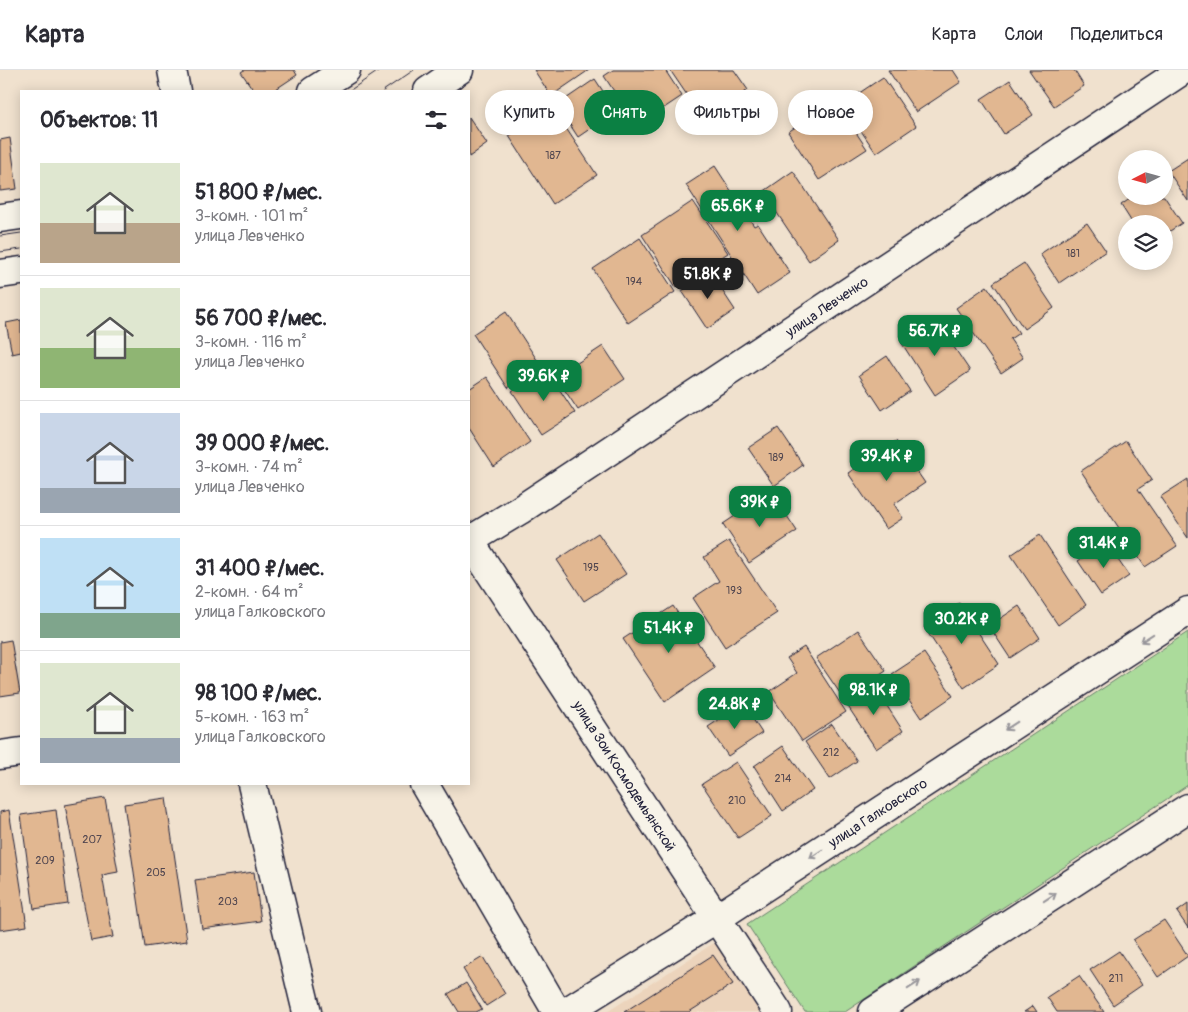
<!DOCTYPE html>
<html lang="ru">
<head>
<meta charset="utf-8">
<style>
	:root { --surface:#fff; --page:#f2f2f3; --text:#2b2b33; --muted:#7c7c81; --line:#e1e1e2; --accent:#0b8043 }
	body { margin:0; font-family:Pangolin,sans-serif; background:var(--page); color:var(--text); height:100vh; display:flex; flex-direction:column; font-size:19px; white-space:nowrap }
	* { box-sizing:border-box; margin:0 }
	p { font-size:16px; color:var(--muted) }
	.icon { flex:none; width:28px; height:28px; fill:none; stroke:currentColor; stroke-width:2; stroke-linecap:round; stroke-linejoin:round }
	.map { position:relative; flex:1; overflow:hidden }
	.side { position:absolute; left:20px; top:20px; width:450px; height:695px; display:flex; flex-direction:column; background:var(--surface); border-radius:0px; box-shadow:0 2px 12px #0003 }
	.side>* { flex:none }
	.banner { position:absolute; left:485px; top:20px; width:475px; height:45px; display:flex; gap:10px }
	.needle { width:32px; rotate:264deg }
	.tools { position:absolute; left:1118px; top:80px; display:grid; gap:10px }
	.tools a { display:grid; place-items:center; width:55px; height:55px; border-radius:50%; background:var(--surface); box-shadow:0 2px 12px #0003; font-size:25px }
	.price { position:absolute; translate:-50% -42px; padding:0 11px; border-radius:10px; background:var(--accent); color:#fff; font-size:16px; line-height:32px; filter:drop-shadow(0 1px 2px #0008) }
	.price::after { content:''; position:absolute; left:50%; top:30px; width:15px; height:11px; margin-left:-8px; background:inherit; clip-path:polygon(0 0,100% 0,50% 100%) }
	.price.selected { background:#222; color:#fff }
	ul { padding:0; list-style:none }
	li { display:flex; align-items:center; gap:15px; height:125px; padding:0 20px }
	li+li { border-top:1px solid var(--line) }
	li span { display:grid; place-items:center; flex:none; width:140px; height:100px; border-radius:0px; color:#555 }
	li>.icon { margin-inline-start:auto }
	span .icon { width:60px; height:60px; fill:#fffc; stroke-width:1 }
	li b { font-size:21px }
	h2 { display:flex; justify-content:space-between; align-items:center; height:60px; padding:0 20px; font-size:21px }
	.chip { padding:0 18px; border-radius:22px; background:var(--surface); box-shadow:0 2px 12px #0003; font-size:18px; line-height:45px }
	.chip.selected { background:var(--accent); color:#fff }
	header { display:flex; align-items:center; gap:30px; box-sizing:border-box; height:70px; padding:0 25px; background:var(--surface); border-bottom:1px solid var(--line) }
	header strong { font-size:24px }
	nav { display:flex; gap:28px; margin-inline-start:auto; font-size:18px }
	.map>svg:first-child { display:block }
</style>
</head>
<body>
<header>
<strong>Карта</strong>
<nav><a>Карта</a><a>Слои</a><a>Поделиться</a></nav>
</header>
<div class="map">
<svg width="1188" height="942" viewBox="0 0 1188 942">
	<rect width="100%" height="100%" fill="#f0e1ce"/>
	<filter id="ink" filterUnits="userSpaceOnUse"><feTurbulence type="fractalNoise" baseFrequency=".02" numOctaves="2"/><feDisplacementMap in="SourceGraphic" scale="10" xChannelSelector="R" yChannelSelector="G"/><feConvolveMatrix kernelMatrix="1 2 1 2 8 2 1 2 1" color-interpolation-filters="sRGB"/></filter>
	<g filter="url(#ink)">
		<path fill="#ecd4bc" d="M 717,871 L 762,942 L 607,942 Z"/>
		<path fill="#abdb9b" stroke="#667e6b" d="M 1188,562 L 1188,715 L 845,942 L 805,942 L 747,854 Z"/>
		<path fill="#e1b791" stroke="#22223b" d="M 244,0 L 294,0 L 297,5 L 273,21 L 254,21 L 241,2 Z
			M 534,0 L 589,0 L 551,26 Z
			M 613,0 L 665,0 L 682,26 L 637,56 L 604,6 Z
			M 670,0 L 734,0 L 748,20 L 704,50 Z
			M 888,0 L 953,0 L 961,12 L 916,42 Z
			M 1029,0 L 1074,0 L 1084,16 L 1054,36 Z
			M 883,7 L 916,56 L 876,83 L 843,34 Z
			M 595,9 L 616,41 L 578,67 L 557,35 Z
			M 1010,10 L 1033,45 L 1004,64 L 981,29 Z
			M 835,31 L 867,79 L 819,110 L 788,62 Z
			M 552,37 L 597,105 L 553,134 L 509,66 Z
			M 469,47 L 487,74 L 469,87 Z
			M 10,68 L 17,119 L 0,121 L 0,70 Z
			M 1188,88 L 1188,131 L 1168,101 Z
			M 715,96 L 754,156 L 758,154 L 790,203 L 757,225 L 686,115 Z
			M 793,101 L 839,170 L 809,191 L 763,122 Z
			M 1134,126 L 1164,126 L 1182,153 L 1164,165 L 1164,154 L 1133,154 L 1121,135 Z
			M 693,131 L 728,183 L 676,217 L 642,165 Z
			M 1087,153 L 1106,181 L 1059,213 L 1040,184 Z
			M 640,168 L 675,222 L 628,253 L 593,199 Z
			M 1024,193 L 1054,238 L 1024,259 L 993,213 Z
			M 710,202 L 735,240 L 707,259 L 682,221 Z
			M 987,216 L 1019,263 L 1010,269 L 1023,288 L 1001,303 L 956,238 Z
			M 506,242 L 541,296 L 508,318 L 473,264 Z
			M 935,249 L 970,301 L 935,325 L 901,272 Z
			M 21,250 L 21,282 L 12,284 L 6,253 Z
			M 603,276 L 625,309 L 578,340 L 556,307 Z
			M 887,286 L 910,321 L 882,340 L 859,305 Z
			M 546,299 L 575,343 L 541,365 L 512,321 Z
			M 487,307 L 530,372 L 494,397 L 469,358 L 469,319 Z
			M 778,358 L 803,395 L 774,416 L 748,378 Z
			M 896,371 L 925,413 L 894,434 L 903,448 L 886,459 L 848,403 Z
			M 1126,371 L 1152,410 L 1138,419 L 1177,476 L 1145,497 L 1081,401 Z
			M 1188,409 L 1188,468 L 1160,427 Z
			M 771,422 L 797,461 L 749,493 L 723,454 Z
			M 598,463 L 626,504 L 584,531 L 557,490 Z
			M 1040,465 L 1086,535 L 1058,555 L 1011,485 Z
			M 729,471 L 777,543 L 725,577 L 693,528 L 719,511 L 704,487 Z
			M 1106,472 L 1129,506 L 1101,525 L 1078,491 Z
			M 959,533 L 999,594 L 964,618 L 924,557 Z
			M 673,536 L 715,598 L 665,632 L 623,569 Z
			M 1019,536 L 1040,568 L 1010,588 L 989,556 Z
			M 858,560 L 886,601 L 844,629 L 816,588 Z
			M 11,570 L 20,623 L 0,626 L 0,572 Z
			M 804,577 L 846,642 L 802,671 L 769,622 L 797,603 L 787,588 Z
			M 924,583 L 953,626 L 921,648 L 892,604 Z
			M 873,614 L 903,661 L 876,679 L 845,632 Z
			M 743,634 L 762,663 L 728,686 L 708,657 Z
			M 832,654 L 857,691 L 830,709 L 805,672 Z
			M 783,676 L 813,720 L 783,741 L 754,696 Z
			M 736,692 L 772,746 L 738,768 L 702,714 Z
			M 105,728 L 118,802 L 102,805 L 113,867 L 91,871 L 65,735 Z
			M 166,728 L 187,871 L 145,877 L 124,734 Z
			M 9,740 L 27,856 L 0,860 L 0,742 Z
			M 56,740 L 68,834 L 34,839 L 21,745 Z
			M 254,802 L 261,851 L 202,859 L 195,810 Z
			M 1188,834 L 1188,858 L 1177,842 Z
			M 1164,850 L 1188,886 L 1158,907 L 1133,870 Z
			M 1119,881 L 1142,915 L 1113,935 L 1090,900 Z
			M 713,885 L 733,914 L 689,942 L 624,942 Z
			M 483,887 L 505,924 L 486,936 L 463,899 Z
			M 1079,906 L 1104,942 L 1057,942 L 1047,927 Z
			M 466,913 L 482,939 L 476,942 L 459,942 L 448,924 Z
			M 1033,936 L 1037,942 L 1024,942 Z"/>
		<g fill="none" stroke-linecap="round" stroke-linejoin="round">
			<defs>
				<path id="minor" d="M 172,0 L 176,21
					M 313,21 L 346,0
					M 428,21 L 459,0
					M 0,148 L 21,145
					M 0,204 L 21,201
					M 469,470 L 778,942
					M 469,471 L 520,440 L 1183,0
					M 0,685 L 21,682
					M 252,714 L 307,942
					M 424,714 L 557,942
					M 566,942 L 717,848 L 1188,541
					M 873,942 L 1188,738"/>
			</defs>
			<use href="#minor" stroke="#22223b" stroke-width="31"/>
			<use href="#minor" stroke="#f7f3e8" stroke-width="28"/>
			<path stroke="#22223b" stroke-width="1" d="M 349,21 L 380,0
				M 383,21 L 414,0
				M 0,166 L 21,163
				M 0,182 L 21,179"/>
		</g>
		<defs><path id="oneway-shaft" d="M-6 0H5M1.5-3L5.5 0L1.5 3" fill="none" stroke-width="1.6" stroke-linecap="round" stroke-linejoin="round" transform="scale(1.25)"/></defs>
		<g stroke="#97959a">
			<use href="#oneway-shaft" transform="translate(1147 568) rotate(147)"/>
			<use href="#oneway-shaft" transform="translate(1011 656) rotate(147)"/>
			<use href="#oneway-shaft" transform="translate(816 784) rotate(147)"/>
			<use href="#oneway-shaft" transform="translate(1050 827) rotate(-33)"/>
			<use href="#oneway-shaft" transform="translate(914 915) rotate(-33)"/>
		</g>
	</g>
	<g text-anchor="middle" dominant-baseline="central" stroke-width="5" stroke-linejoin="round" paint-order="stroke">
		<g font-size="11" fill="#524750">
			<text x="553" y="85">187</text>
			<text x="1073" y="183">181</text>
			<text x="634" y="211">194</text>
			<text x="776" y="387">189</text>
			<text x="591" y="497">195</text>
			<text x="734" y="520">193</text>
			<text x="831" y="682">212</text>
			<text x="783" y="708">214</text>
			<text x="737" y="730">210</text>
			<text x="92" y="769">207</text>
			<text x="45" y="790">209</text>
			<text x="156" y="802">205</text>
			<text x="228" y="831">203</text>
			<text x="1116" y="908">211</text>
		</g>
		<g font-size="14" fill="#22223b" stroke="#f7f3e8">
			<text transform="translate(827 237) rotate(-34)">улица Левченко</text>
			<text transform="translate(624 706) rotate(57)">улица Зои Космодемьянской</text>
			<text transform="translate(878 743) rotate(-33)">улица Галковского</text>
		</g>
	</g>
</svg>
<div class="tools">
<a><svg class="needle" viewBox="-14 -14 28 28"><path d="M0-13l5 13h-10z" fill="#e53935"/><path d="M0 13l5-13h-10z" fill="#7c7c81"/></svg></a>
<a><svg class="icon" aria-label="layers" viewBox="0 0 24 24"><path d="M12 4l9 5-9 5-9-5zM3 14l9 5 9-5"/></svg></a>
</div>
<b class="price" style="left:738px;top:162px">65.6K ₽</b>
<b class="price selected" style="left:708px;top:230px">51.8K ₽</b>
<b class="price" style="left:935px;top:287px">56.7K ₽</b>
<b class="price" style="left:544px;top:332px">39.6K ₽</b>
<b class="price" style="left:887px;top:412px">39.4K ₽</b>
<b class="price" style="left:760px;top:458px">39K ₽</b>
<b class="price" style="left:1104px;top:499px">31.4K ₽</b>
<b class="price" style="left:962px;top:575px">30.2K ₽</b>
<b class="price" style="left:669px;top:584px">51.4K ₽</b>
<b class="price" style="left:874px;top:646px">98.1K ₽</b>
<b class="price" style="left:735px;top:660px">24.8K ₽</b>
<div class="banner">
<a class="chip">Купить</a>
<a class="chip selected">Снять</a>
<a class="chip">Фильтры</a>
<a class="chip">Новое</a>
</div>
<section class="side">
<h2>Объектов: 11<svg class="icon" aria-label="filters" viewBox="0 0 24 24"><path d="M4 7h16M4 17h16"/><circle cx="9" cy="7" r="2"/><circle cx="15" cy="17" r="2"/></svg></h2>
<ul>
<li><span style="background:linear-gradient(#dfe7d0 60%,#b9a48a 0)"><svg class="icon" aria-label="home" viewBox="0 0 24 24"><path d="M3 11l9-7 9 7M6 9v11h12V9"/></svg></span><div><b>51 800 ₽/мес.</b><p>3-комн. · 101 m²</p><p>улица Левченко</p></div></li>
<li><span style="background:linear-gradient(#dfe7d0 60%,#8fb573 0)"><svg class="icon" aria-label="home" viewBox="0 0 24 24"><path d="M3 11l9-7 9 7M6 9v11h12V9"/></svg></span><div><b>56 700 ₽/мес.</b><p>3-комн. · 116 m²</p><p>улица Левченко</p></div></li>
<li><span style="background:linear-gradient(#c9d6e8 75%,#9aa5b1 0)"><svg class="icon" aria-label="home" viewBox="0 0 24 24"><path d="M3 11l9-7 9 7M6 9v11h12V9"/></svg></span><div><b>39 000 ₽/мес.</b><p>3-комн. · 74 m²</p><p>улица Левченко</p></div></li>
<li><span style="background:linear-gradient(#bfe0f5 75%,#7fa58c 0)"><svg class="icon" aria-label="home" viewBox="0 0 24 24"><path d="M3 11l9-7 9 7M6 9v11h12V9"/></svg></span><div><b>31 400 ₽/мес.</b><p>2-комн. · 64 m²</p><p>улица Галковского</p></div></li>
<li><span style="background:linear-gradient(#dfe7d0 75%,#9aa5b1 0)"><svg class="icon" aria-label="home" viewBox="0 0 24 24"><path d="M3 11l9-7 9 7M6 9v11h12V9"/></svg></span><div><b>98 100 ₽/мес.</b><p>5-комн. · 163 m²</p><p>улица Галковского</p></div></li>
</ul>
</section>
</div>
</body>
</html>
